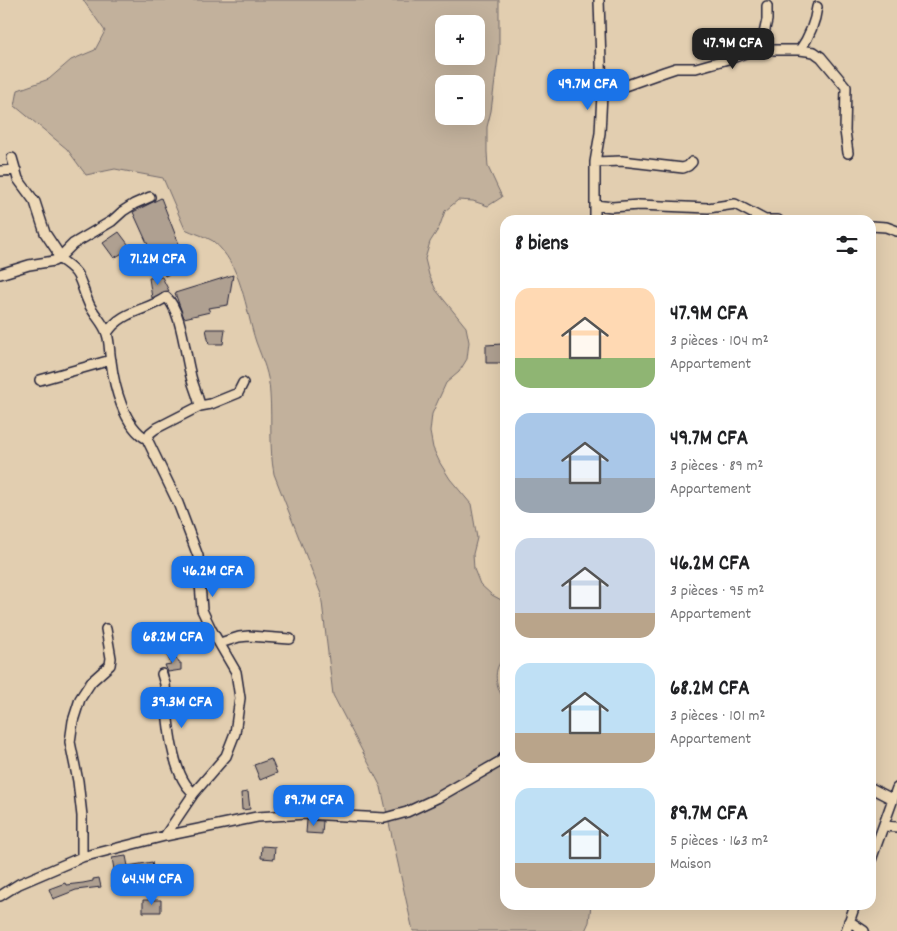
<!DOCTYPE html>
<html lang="fr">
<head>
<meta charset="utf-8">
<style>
	:root { --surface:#fff; --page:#f2f2f2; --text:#202124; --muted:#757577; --accent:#1a73e8 }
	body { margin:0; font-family:Dekko,sans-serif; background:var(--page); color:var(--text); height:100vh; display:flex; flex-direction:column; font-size:19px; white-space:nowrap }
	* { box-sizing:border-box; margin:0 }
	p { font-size:16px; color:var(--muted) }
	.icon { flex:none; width:28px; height:28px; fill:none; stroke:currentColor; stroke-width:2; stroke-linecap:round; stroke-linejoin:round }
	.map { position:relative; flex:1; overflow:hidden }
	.sheet { position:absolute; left:500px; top:215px; width:376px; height:695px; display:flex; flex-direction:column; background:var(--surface); border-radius:15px; box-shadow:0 5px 20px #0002 }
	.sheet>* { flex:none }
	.tools { position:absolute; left:435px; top:15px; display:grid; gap:10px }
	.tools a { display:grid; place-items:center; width:50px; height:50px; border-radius:10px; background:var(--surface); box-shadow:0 5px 20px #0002; font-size:25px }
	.price { position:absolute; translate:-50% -42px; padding:0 11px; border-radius:10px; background:var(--accent); color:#fff; font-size:16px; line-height:32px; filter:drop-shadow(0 1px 2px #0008) }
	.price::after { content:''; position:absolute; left:50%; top:30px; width:15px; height:11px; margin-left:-8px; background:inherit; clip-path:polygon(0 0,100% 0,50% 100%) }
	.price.current { background:#222; color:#fff }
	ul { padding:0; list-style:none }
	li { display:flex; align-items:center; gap:15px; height:125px; padding:0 15px }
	li span { display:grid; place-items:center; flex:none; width:140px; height:100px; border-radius:15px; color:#555 }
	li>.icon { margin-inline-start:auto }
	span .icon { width:60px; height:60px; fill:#fffc; stroke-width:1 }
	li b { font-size:21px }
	h2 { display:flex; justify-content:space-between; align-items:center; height:60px; padding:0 15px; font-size:21px }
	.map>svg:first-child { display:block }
</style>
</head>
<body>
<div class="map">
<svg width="897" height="931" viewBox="0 0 897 931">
	<rect width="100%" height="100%" fill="#e2ceb0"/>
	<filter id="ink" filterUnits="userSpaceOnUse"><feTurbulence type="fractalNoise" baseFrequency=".02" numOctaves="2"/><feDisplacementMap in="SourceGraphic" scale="10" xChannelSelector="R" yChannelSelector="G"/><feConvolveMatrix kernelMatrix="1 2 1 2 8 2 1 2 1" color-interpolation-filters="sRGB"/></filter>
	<g filter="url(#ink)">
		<path fill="#c2b19c" stroke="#726a6c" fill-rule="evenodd" d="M 83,0 L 499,0 L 499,49 L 491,111 L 487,127 L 487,152 L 488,167 L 502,197 L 488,206 L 473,201 L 458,200 L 445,211 L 439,228 L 430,242 L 425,259 L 429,275 L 436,290 L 466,327 L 469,342 L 467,359 L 459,372 L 446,383 L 432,414 L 430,432 L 433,448 L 440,463 L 450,479 L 471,504 L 477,538 L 473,554 L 474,569 L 480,584 L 492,595 L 505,602 L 505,657 C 491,669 496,688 505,701 L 505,905 L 591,905 L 589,922 L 585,931 L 413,931 L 381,787 L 333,695 L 321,594 L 274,474 C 269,447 272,421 270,394 C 269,373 263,361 256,342 C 245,308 242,265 213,241 C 205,236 193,233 185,229 L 163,178 L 115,169 L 86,175 L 67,149 L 15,106 L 18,90 L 49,79 L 71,60 L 95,50 L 105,31 ZM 444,24 L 476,24 L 476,56 L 444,56 ZM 444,84 L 476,84 L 476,116 L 444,116 Z"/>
		<path fill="#afa091" stroke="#22223b" d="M 161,198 L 179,244 L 176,245 L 184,267 L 165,276 L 155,253 L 152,254 L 133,212 Z
			M 119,232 L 131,248 L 114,258 L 103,243 Z
			M 233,275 L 228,305 L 208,308 L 210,312 L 184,318 L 175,293 Z
			M 162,277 L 169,291 L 163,292 L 152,298 L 149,278 Z
			M 206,329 L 225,329 L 223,344 L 209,344 Z
			M 502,344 L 503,363 L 486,363 L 486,345 Z
			M 173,652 L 179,663 L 181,663 L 181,670 L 168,672 L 165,665 L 171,664 L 167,655 Z
			M 271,759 L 277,773 L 260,780 L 254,765 Z
			M 248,792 L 250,809 L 242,810 L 241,793 Z
			M 307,820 L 323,821 L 322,834 L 306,833 Z
			M 262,846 L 275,847 L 274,859 L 261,858 Z
			M 126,856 L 128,866 L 152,862 L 155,877 L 117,886 L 112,858 Z
			M 99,878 L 101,887 L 76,890 L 53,899 L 49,889 L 65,883 L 66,885 L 83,883 L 93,881 L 93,879 Z
			M 143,900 L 161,900 L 161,912 L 143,912 Z"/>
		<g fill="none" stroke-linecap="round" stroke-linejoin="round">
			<defs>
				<path id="minor" d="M 761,47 L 767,20 L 767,6
					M 800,50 L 814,52 L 821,57 L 846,87 L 845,131 L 848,153
					M 602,94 L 664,72 L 676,68 L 696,68 L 735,57 L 761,47 L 774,50 L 800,50 C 809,37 815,23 817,7
					M 12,158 L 18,179 L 35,202 L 45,233 L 57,251 L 58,258 C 84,274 78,280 89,304 C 94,315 104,323 107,334 C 110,343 109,352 111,361 C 114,386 124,427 147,439
					M 595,162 L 622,161 L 683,168 L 688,166 L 692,162
					M 0,171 L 16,170
					M 595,205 L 612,207 L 639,205 L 708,208 L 735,204 L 765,220 L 778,220
					M 595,220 L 595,162 L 600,133 L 602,94 L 599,0
					M 871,226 L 886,227 L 897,231
					M 0,274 L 29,265 L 54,261 L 63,254 L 73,244 L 112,221 L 123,211 L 134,204 L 150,197
					M 107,333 C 123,309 146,312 166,297 C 181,309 185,353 190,372 C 192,384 198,395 200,406
					M 40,380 L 111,360
					M 220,643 L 239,637 L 249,636 L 290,639
					M 162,674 L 165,684 C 167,712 170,776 194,793
					M 871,788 L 892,799
					M 884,826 L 897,827
					M 165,836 L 194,793 L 226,756 L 235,733 L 240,698 L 236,672 L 211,629 L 202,610 L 198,556 L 178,503 L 147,439 L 150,433 L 155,429 L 200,406 L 211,404 L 238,393 L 243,383
					M 82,857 L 82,816 L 78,781 L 70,742 L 73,721 L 80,699 L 91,682 L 110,665 L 111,658 L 106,629
					M 871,860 L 897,788
					M 0,896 L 19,884 L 82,857 L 165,836 L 257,817 L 306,814 L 385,818 L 407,812 L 437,798 L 501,761 L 505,756
					M 849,921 L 864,931
					M 846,931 L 855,905"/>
			</defs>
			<use href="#minor" stroke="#22223b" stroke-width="12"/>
			<use href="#minor" stroke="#eed9b7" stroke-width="9"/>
		</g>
	</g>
</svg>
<div class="tools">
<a>+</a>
<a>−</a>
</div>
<b class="price current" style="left:733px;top:70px">47.9M CFA</b>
<b class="price" style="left:588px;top:111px">49.7M CFA</b>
<b class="price" style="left:158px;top:286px">71.2M CFA</b>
<b class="price" style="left:213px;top:598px">46.2M CFA</b>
<b class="price" style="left:173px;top:664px">68.2M CFA</b>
<b class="price" style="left:182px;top:729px">39.3M CFA</b>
<b class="price" style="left:314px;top:827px">89.7M CFA</b>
<b class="price" style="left:152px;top:906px">64.4M CFA</b>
<section class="sheet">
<h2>8 biens<svg class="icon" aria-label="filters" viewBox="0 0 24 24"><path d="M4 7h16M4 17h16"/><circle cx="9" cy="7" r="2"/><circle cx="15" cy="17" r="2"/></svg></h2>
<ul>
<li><span style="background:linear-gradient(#ffd9b3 70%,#8fb573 0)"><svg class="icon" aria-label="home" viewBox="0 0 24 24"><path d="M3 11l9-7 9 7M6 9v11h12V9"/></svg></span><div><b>47.9M CFA</b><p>3 pièces · 104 m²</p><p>Appartement</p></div></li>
<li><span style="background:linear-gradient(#a9c7e8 65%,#9aa5b1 0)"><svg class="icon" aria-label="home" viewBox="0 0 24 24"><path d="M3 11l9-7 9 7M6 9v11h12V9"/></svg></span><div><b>49.7M CFA</b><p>3 pièces · 89 m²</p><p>Appartement</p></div></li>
<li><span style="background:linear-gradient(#c9d6e8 75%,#b9a48a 0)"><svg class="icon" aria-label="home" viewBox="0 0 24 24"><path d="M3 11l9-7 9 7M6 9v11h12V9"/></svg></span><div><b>46.2M CFA</b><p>3 pièces · 95 m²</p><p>Appartement</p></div></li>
<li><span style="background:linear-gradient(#bfe0f5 70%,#b9a48a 0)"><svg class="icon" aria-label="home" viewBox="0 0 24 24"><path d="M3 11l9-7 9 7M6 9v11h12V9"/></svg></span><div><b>68.2M CFA</b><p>3 pièces · 101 m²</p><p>Appartement</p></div></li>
<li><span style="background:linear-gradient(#bfe0f5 75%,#b9a48a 0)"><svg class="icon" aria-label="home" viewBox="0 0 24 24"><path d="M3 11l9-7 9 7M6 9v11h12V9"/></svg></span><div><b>89.7M CFA</b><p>5 pièces · 163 m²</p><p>Maison</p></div></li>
</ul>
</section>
</div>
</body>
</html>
